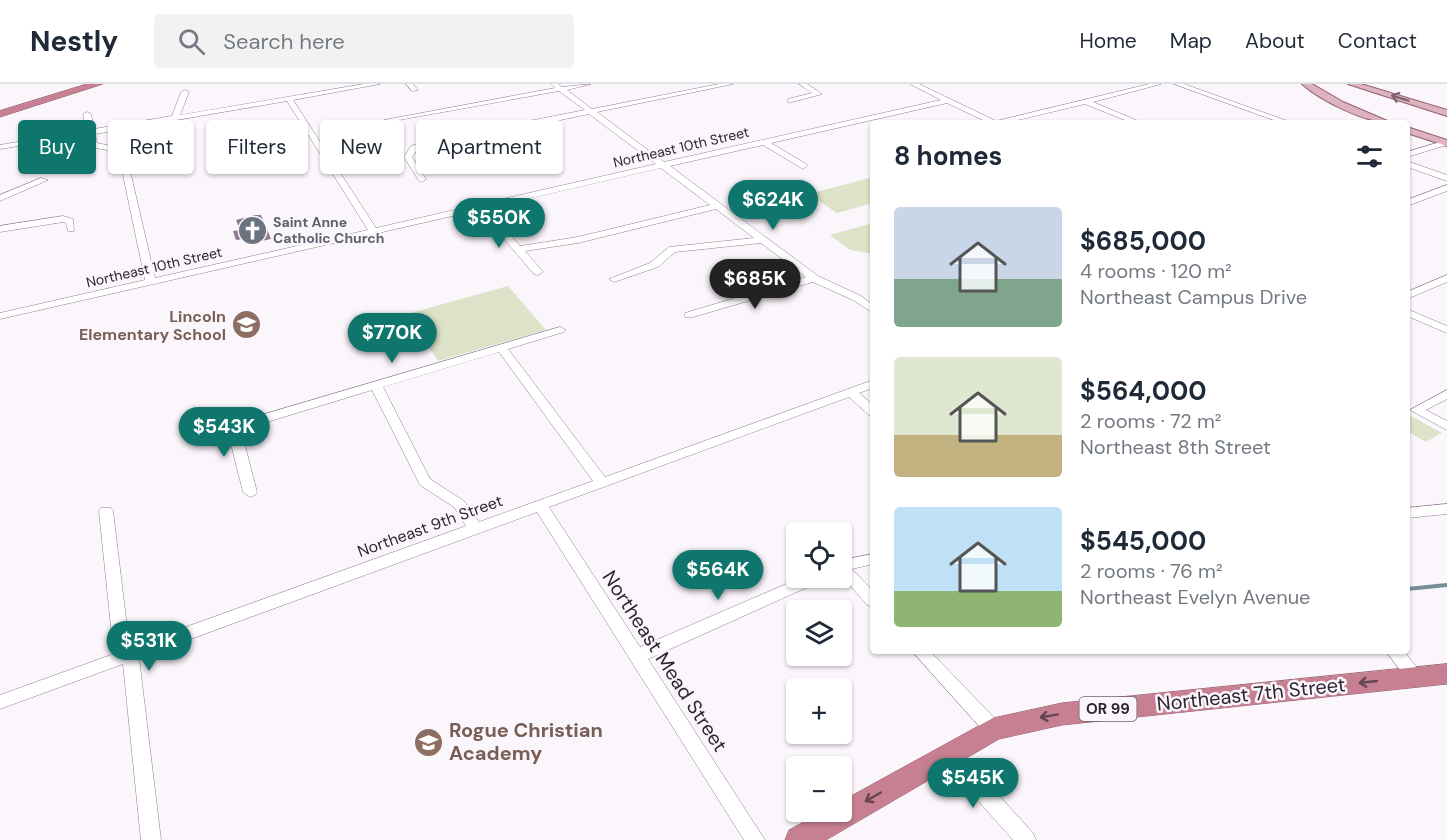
<!DOCTYPE html>
<html lang="en">
<head>
<meta charset="utf-8">
<style>
	:root { --surface:#fff; --page:#f2f2f3; --text:#1f2937; --muted:#747a83; --line:#e0e1e3; --accent:#0f766e }
	body { margin:0; font-family:"DM Sans",sans-serif; background:var(--page); color:var(--text); height:100vh; display:flex; flex-direction:column; font-size:22px; white-space:nowrap }
	* { box-sizing:border-box; margin:0 }
	p { font-size:20px; color:var(--muted) }
	.icon { flex:none; width:33px; height:33px; fill:none; stroke:currentColor; stroke-width:2; stroke-linecap:round; stroke-linejoin:round }
	.map { position:relative; flex:1; overflow:hidden }
	.drawer { position:absolute; left:870px; top:36px; width:540px; height:534px; display:flex; flex-direction:column; background:var(--surface); border-radius:6px; box-shadow:0 2px 4px #0004 }
	.drawer>* { flex:none }
	.hud { position:absolute; left:18px; top:36px; width:570px; height:54px; display:flex; gap:12px }
	.fabs { position:absolute; left:786px; top:438px; display:grid; gap:12px }
	.fabs a { display:grid; place-items:center; width:66px; height:66px; border-radius:6px; background:var(--surface); box-shadow:0 2px 4px #0004; font-size:30px }
	.price { position:absolute; translate:-50% -51px; padding:0 14px; border-radius:21px; background:var(--accent); color:#fff; font-size:20px; line-height:39px; filter:drop-shadow(0 2px 3px #0008) }
	.price::after { content:''; position:absolute; left:50%; top:36px; width:18px; height:14px; margin-left:-9px; background:inherit; clip-path:polygon(0 0,100% 0,50% 100%) }
	.price.selected { background:#222; color:#fff }
	ul { padding:0; list-style:none }
	li { display:flex; align-items:center; gap:18px; height:150px; padding:0 24px }
	li span { display:grid; place-items:center; flex:none; width:168px; height:120px; border-radius:6px; color:#555 }
	li>.icon { margin-inline-start:auto }
	span .icon { width:72px; height:72px; fill:#fffc; stroke-width:1 }
	li b { font-size:26px }
	h2 { display:flex; justify-content:space-between; align-items:center; height:72px; padding:0 24px; font-size:26px }
	.pill { padding:0 21px; border-radius:6px; background:var(--surface); box-shadow:0 2px 4px #0004; font-size:21px; line-height:54px }
	.pill.selected { background:var(--accent); color:#fff }
	header { display:flex; align-items:center; gap:36px; box-sizing:border-box; height:84px; padding:0 30px; background:var(--surface); border-bottom:2px solid var(--line) }
	header strong { font-size:28px }
	nav { display:flex; gap:33px; margin-inline-start:auto; font-size:21px }
	.search { width:420px; height:54px; background:var(--page); display:flex; align-items:center; gap:15px; box-sizing:border-box; padding:0 21px; border-radius:6px; color:var(--muted); font-size:22px }
	.map>svg:first-child { display:block }
</style>
</head>
<body>
<header>
<strong>Nestly</strong>
<div class="search"><svg class="icon" aria-label="search" viewBox="0 0 24 24"><circle cx="10" cy="10" r="6"/><path d="M15 15l6 6"/></svg>Search here</div>
<nav><a>Home</a><a>Map</a><a>About</a><a>Contact</a></nav>
</header>
<div class="map">
<svg width="1447" height="756" viewBox="0 0 1447 756">
	<rect width="100%" height="100%" fill="#fbf6fc"/>
	<path fill="#dce3c8" d="M 873,93 L 873,119 L 837,129 L 809,110 Z
		M 873,139 L 873,170 L 850,166 L 830,151 Z
		M 508,202 L 546,246 L 438,277 L 407,230 Z
		M 1407,330 L 1442,349 L 1426,358 L 1407,347 Z"/>
	<g fill="none" stroke-linecap="round" stroke-linejoin="round">
		<path stroke="#788d98" stroke-width="4" d="M 1407,505 L 1447,501"/>
	</g>
	<path fill="#8e7a90" d="M 255,131 L 261,131 L 271,155 L 246,160 L 244,155 L 236,156 L 233,147 L 240,146 L 236,136 Z"/>
	<g fill="none" stroke-linecap="round" stroke-linejoin="round">
		<defs>
			<path id="minor" d="M 364,0 L 380,0 L 293,16 L 376,144 L 656,80 L 589,30 L 417,66 L 412,73 L 426,95 L 422,98 L 419,97 L 404,73 L 411,62 L 422,58 L 585,26 L 559,7 L 388,38 L 384,36 L 555,4 L 551,0 L 558,0 L 562,3 L 591,0 L 567,6 L 592,25 L 719,0 L 733,0 L 597,28 L 664,78 L 941,16 L 910,0 L 919,0 L 996,37 L 1149,0 L 1161,0 L 1093,18 L 1143,39 L 1132,39 L 1085,20 L 1005,39 L 989,39 L 947,19 L 771,59 L 806,80 L 807,82 L 803,85 L 763,61 L 670,82 L 818,192 L 861,212 L 873,221 L 873,229 L 853,216 L 813,198 L 693,233 L 685,233 L 685,229 L 806,193 L 761,159 L 675,168 L 658,183 L 614,198 L 609,195 L 650,179 L 669,163 L 754,154 L 716,125 L 578,159 L 525,167 L 543,188 L 538,191 L 534,190 L 479,126 L 0,235 L 0,229 L 145,196 L 123,91 L 127,88 L 131,91 L 155,194 L 368,146 L 287,17 L 95,50 L 97,59 L 116,63 L 117,65 L 113,67 L 90,63 L 87,51 L 0,65 L 0,61 L 86,46 L 83,30 L 87,28 L 91,30 L 94,45 L 172,32 L 181,8 L 185,6 L 189,8 L 180,31 ZM 661,84 L 710,121 L 578,153 L 520,162 L 487,124 Z
				M 406,0 L 413,0 L 418,6 L 412,7 Z
				M 799,0 L 807,0 L 822,10 L 788,19 L 788,15 L 812,9 Z
				M 1174,0 L 1184,0 L 1293,39 L 1282,39 Z
				M 1447,56 L 1447,61 L 1407,73 L 1407,68 Z
				M 1407,77 L 1447,91 L 1447,97 L 1407,83 Z
				M 41,94 L 48,96 L 0,117 L 0,111 Z
				M 1447,101 L 1447,107 L 1407,122 L 1407,116 Z
				M 63,132 L 73,135 L 74,147 L 68,147 L 66,139 L 63,138 L 0,148 L 0,142 Z
				M 1447,191 L 1447,198 L 1407,215 L 1407,208 Z
				M 1407,225 L 1447,242 L 1447,249 L 1407,232 Z
				M 560,243 L 566,246 L 564,248 L 508,265 L 605,393 L 873,296 L 873,304 L 859,309 L 873,321 L 873,332 L 869,331 L 849,313 L 549,423 L 640,563 L 800,494 L 821,494 L 819,498 L 648,575 L 765,756 L 744,756 L 537,428 L 139,574 L 161,756 L 141,756 L 123,580 L 0,625 L 0,611 L 119,568 L 114,559 L 111,543 L 99,427 L 101,424 L 111,424 L 113,427 L 127,543 L 130,557 L 133,562 L 466,442 L 454,423 L 420,401 L 372,306 L 241,346 L 257,408 L 255,411 L 250,413 L 243,408 L 228,348 L 231,340 ZM 499,268 L 593,397 L 479,438 L 464,417 L 430,395 L 383,303 Z
				M 1447,306 L 1447,315 L 1426,326 L 1447,337 L 1447,346 L 1410,326 Z
				M 1447,420 L 1447,430 L 1407,434 L 1407,424 Z
				M 873,470 L 873,480 L 852,485 L 873,507 L 873,523 L 867,521 L 842,492 L 842,476 Z
				M 912,567 L 930,567 L 999,639 L 1002,645 L 999,651 L 993,653 L 987,651 Z
				M 1386,567 L 1404,567 L 1424,593 L 1421,598 L 1415,600 L 1409,598 Z
				M 948,661 L 955,663 L 1033,749 L 1036,756 L 1013,756 L 941,675 L 939,669 L 941,663 Z"/>
			<path id="major" d="M 1302,0 L 1312,0 L 1343,18 L 1392,39 C 1366,39 1321,17 1302,0 Z
				M 1348,0 L 1361,0 L 1447,26 L 1447,32 Z
				M 1407,43 L 1447,56 L 1447,62 L 1407,49 Z"/>
			<path id="highway" d="M 87,0 L 103,0 L 0,33 L 0,27 Z
				M 1447,580 L 1447,600 L 1062,641 L 999,655 L 826,756 L 785,756 L 789,746 L 822,728 L 842,728 L 842,717 L 993,634 L 1062,619 Z"/>
		</defs>
		<use href="#minor" stroke="#947b96" stroke-width="1"/>
		<use href="#major" stroke="#926070" stroke-width="2"/>
		<use href="#highway" stroke="#926070" stroke-width="1"/>
		<use href="#minor" fill="#fff" fill-rule="evenodd"/>
		<use href="#major" fill="#ddb3be" fill-rule="evenodd"/>
		<use href="#highway" fill="#c78092" fill-rule="evenodd"/>
	</g>
	<defs><path id="oneway-shaft" d="M-6 0H5M1.5-3L5.5 0L1.5 3" fill="none" stroke-width="1.6" stroke-linecap="round" stroke-linejoin="round" transform="scale(1.5)"/></defs>
	<use stroke="#7d6570" href="#oneway-shaft" transform="translate(1400 14) rotate(-163)"/>
	<g stroke="#644552">
		<use href="#oneway-shaft" transform="translate(1368 598) rotate(174)"/>
		<use href="#oneway-shaft" transform="translate(1049 632) rotate(170)"/>
		<use href="#oneway-shaft" transform="translate(873 713) rotate(150)"/>
	</g>
	<defs>
		<symbol id="church-disc" viewBox="-11 -11 22 22"><circle r="9.5" fill="#6b7280" stroke="#fbf6fc"/><path d="M-1.2-6h2.4v3.5h3.3v2.4h-3.3V6h-2.4V-.1h-3.3v-2.4h3.3Z" fill="#fff"/></symbol>
		<symbol id="school-disc" viewBox="-11 -11 22 22"><circle r="9.5" fill="#8d6e63" stroke="#fbf6fc"/><path d="M0-5L7-2L0 1L-7-2ZM-4 1L0 2.5L4 1V4Q0 6-4 4Z" fill="#fff"/></symbol>
	</defs>
	<g fill-rule="evenodd">
		<use href="#church-disc" x="236" y="130" width="33" height="33"/>
		<use href="#school-disc" x="230" y="224" width="33" height="33"/>
		<use href="#school-disc" x="412" y="642" width="33" height="33"/>
	</g>
	<g text-anchor="middle" dominant-baseline="central" stroke-width="5" stroke-linejoin="round" paint-order="stroke">
		<g font-size="14" fill="#2f2530" stroke="#fbf6fc">
			<text transform="translate(681 63) rotate(-13)">Northeast 10th Street</text>
			<text transform="translate(154 183) rotate(-13)">Northeast 10th Street</text>
		</g>
		<g font-size="14" font-weight="bold" fill="#5b616d" stroke="#fbf6fc" text-anchor="start">
			<text x="273" y="138">Saint Anne<tspan x="273" dy="16">Catholic Church</tspan></text>
		</g>
		<rect fill="#fbf6fc" stroke="#6c646d" stroke-width="1.5" x="1079.5" y="613" width="57" height="24" rx="4.5"/>
		<g font-size="15" font-weight="bold" fill="#2f2530">
			<text x="1108" y="625">OR 99</text>
		</g>
		<g font-size="16" font-weight="bold" fill="#785e54" stroke="#fbf6fc" text-anchor="end">
			<text x="226" y="232">Lincoln<tspan x="226" dy="18">Elementary School</tspan></text>
		</g>
		<g font-size="16" fill="#2f2530" stroke="#fbf6fc">
			<text transform="translate(430 442) rotate(-20)">Northeast 9th Street</text>
		</g>
		<g font-size="20" fill="#2f2530" stroke="#fbf6fc">
			<text transform="translate(665 577) rotate(57)">Northeast Mead Street</text>
			<text transform="translate(1251 610) rotate(-6)">Northeast 7th Street</text>
		</g>
		<g font-size="20" font-weight="bold" fill="#785e54" stroke="#fbf6fc" text-anchor="start">
			<text x="449" y="646">Rogue Christian<tspan x="449" dy="23">Academy</tspan></text>
		</g>
	</g>
</svg>
<div class="fabs">
<a><svg class="icon" aria-label="locate" viewBox="0 0 24 24"><circle cx="12" cy="12" r="6"/><path d="M12 2v4M12 18v4M2 12h4M18 12h4"/></svg></a>
<a><svg class="icon" aria-label="layers" viewBox="0 0 24 24"><path d="M12 4l9 5-9 5-9-5zM3 14l9 5 9-5"/></svg></a>
<a>+</a>
<a>−</a>
</div>
<b class="price" style="left:773px;top:147px">$624K</b>
<b class="price" style="left:499px;top:165px">$550K</b>
<b class="price selected" style="left:755px;top:226px">$685K</b>
<b class="price" style="left:392px;top:280px">$770K</b>
<b class="price" style="left:224px;top:374px">$543K</b>
<b class="price" style="left:718px;top:517px">$564K</b>
<b class="price" style="left:149px;top:588px">$531K</b>
<b class="price" style="left:973px;top:725px">$545K</b>
<div class="hud">
<a class="pill selected">Buy</a>
<a class="pill">Rent</a>
<a class="pill">Filters</a>
<a class="pill">New</a>
<a class="pill">Apartment</a>
</div>
<section class="drawer">
<h2>8 homes<svg class="icon" aria-label="filters" viewBox="0 0 24 24"><path d="M4 7h16M4 17h16"/><circle cx="9" cy="7" r="2"/><circle cx="15" cy="17" r="2"/></svg></h2>
<ul>
<li><span style="background:linear-gradient(#c9d6e8 60%,#7fa58c 0)"><svg class="icon" aria-label="home" viewBox="0 0 24 24"><path d="M3 11l9-7 9 7M6 9v11h12V9"/></svg></span><div><b>$685,000</b><p>4 rooms · 120 m²</p><p>Northeast Campus Drive</p></div></li>
<li><span style="background:linear-gradient(#dfe7d0 65%,#c2b280 0)"><svg class="icon" aria-label="home" viewBox="0 0 24 24"><path d="M3 11l9-7 9 7M6 9v11h12V9"/></svg></span><div><b>$564,000</b><p>2 rooms · 72 m²</p><p>Northeast 8th Street</p></div></li>
<li><span style="background:linear-gradient(#bfe0f5 70%,#8fb573 0)"><svg class="icon" aria-label="home" viewBox="0 0 24 24"><path d="M3 11l9-7 9 7M6 9v11h12V9"/></svg></span><div><b>$545,000</b><p>2 rooms · 76 m²</p><p>Northeast Evelyn Avenue</p></div></li>
</ul>
</section>
</div>
</body>
</html>
